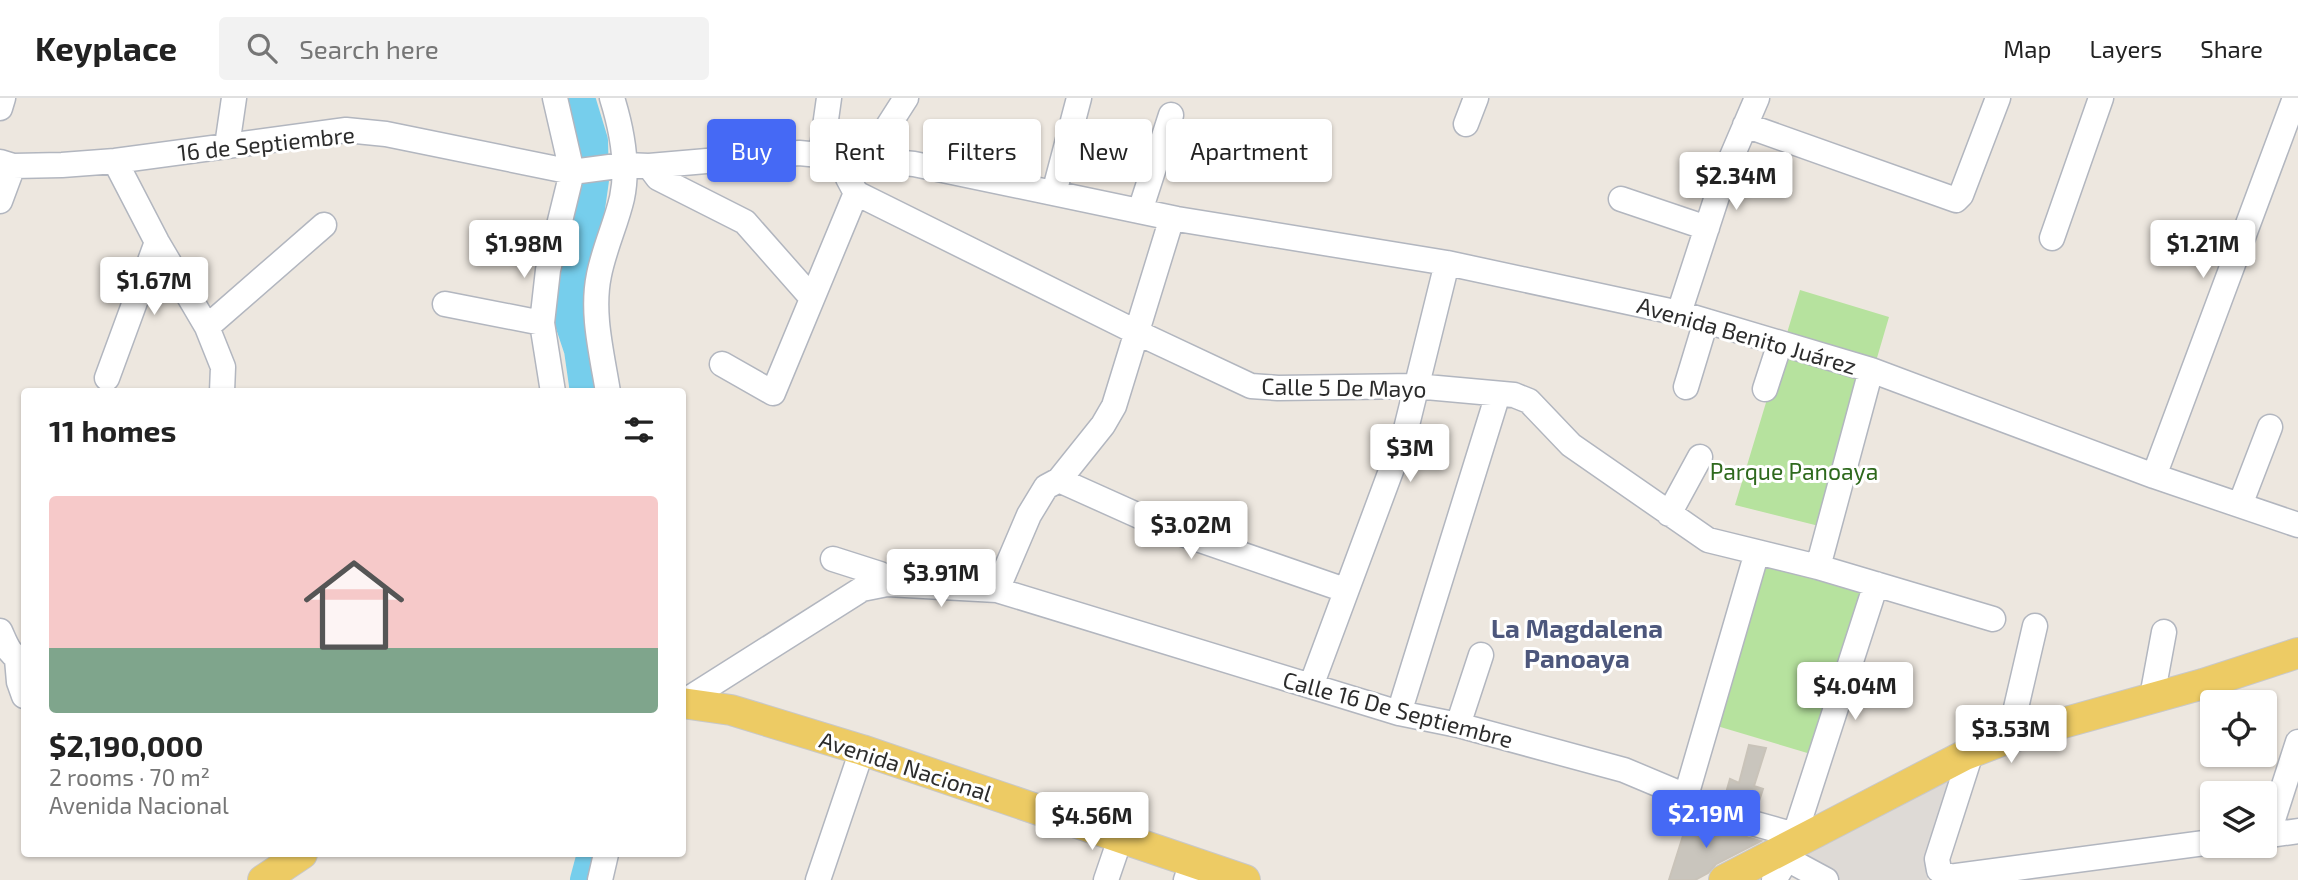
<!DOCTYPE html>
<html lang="en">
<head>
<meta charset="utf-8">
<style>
	:root { --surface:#fff; --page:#f2f2f2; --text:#222; --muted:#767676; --line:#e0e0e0; --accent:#4569f5 }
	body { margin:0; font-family:"Exo 2",sans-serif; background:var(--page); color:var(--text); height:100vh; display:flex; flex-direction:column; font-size:26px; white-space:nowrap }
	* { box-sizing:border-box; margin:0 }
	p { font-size:23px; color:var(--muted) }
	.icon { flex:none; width:38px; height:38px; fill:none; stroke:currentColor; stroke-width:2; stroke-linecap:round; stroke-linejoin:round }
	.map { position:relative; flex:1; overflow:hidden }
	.side { position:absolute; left:21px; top:290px; width:665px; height:469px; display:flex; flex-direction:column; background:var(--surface); border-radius:7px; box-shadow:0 2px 5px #0004 }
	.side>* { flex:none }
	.guide { position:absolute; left:707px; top:21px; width:665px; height:63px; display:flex; gap:14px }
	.fabs { position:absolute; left:2200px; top:592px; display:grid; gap:14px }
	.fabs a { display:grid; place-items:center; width:77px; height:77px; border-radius:7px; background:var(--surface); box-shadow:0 2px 5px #0004; font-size:35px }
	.price { position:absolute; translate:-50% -60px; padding:0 16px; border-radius:7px; background:#fff; color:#222; font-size:23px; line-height:46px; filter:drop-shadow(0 2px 4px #0008) }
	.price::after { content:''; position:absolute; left:50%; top:42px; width:21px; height:16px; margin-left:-10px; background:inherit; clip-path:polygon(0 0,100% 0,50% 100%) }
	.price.on { background:var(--accent); color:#fff }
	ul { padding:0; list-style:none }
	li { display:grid; align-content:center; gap:14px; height:371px; padding:0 28px }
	li span { display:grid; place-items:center; height:217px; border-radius:7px; color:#555 }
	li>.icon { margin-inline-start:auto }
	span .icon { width:126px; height:126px; fill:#fffc; stroke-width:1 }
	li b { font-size:30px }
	h2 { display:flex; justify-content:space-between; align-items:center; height:84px; padding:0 28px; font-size:30px }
	.pill { padding:0 24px; border-radius:7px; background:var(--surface); box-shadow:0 2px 5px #0004; font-size:24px; line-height:63px }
	.pill.on { background:var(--accent); color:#fff }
	header { display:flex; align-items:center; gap:42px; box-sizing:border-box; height:98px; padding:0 35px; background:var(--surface); border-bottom:2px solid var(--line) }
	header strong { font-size:33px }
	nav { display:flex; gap:38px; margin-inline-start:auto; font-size:24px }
	.search { width:490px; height:63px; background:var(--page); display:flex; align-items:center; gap:18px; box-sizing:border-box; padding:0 24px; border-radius:7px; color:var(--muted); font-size:26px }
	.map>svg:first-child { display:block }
</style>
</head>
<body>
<header>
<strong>Keyplace</strong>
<div class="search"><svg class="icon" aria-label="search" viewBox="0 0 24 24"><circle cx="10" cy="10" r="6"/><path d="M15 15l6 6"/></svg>Search here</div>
<nav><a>Map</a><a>Layers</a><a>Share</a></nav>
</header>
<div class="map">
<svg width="2298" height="782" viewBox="0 0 2298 782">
	<rect width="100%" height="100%" fill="#ede7df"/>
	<path fill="#b6e29e" d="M 1800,192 L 1889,219 L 1827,430 L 1735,407 Z
		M 1759,457 L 1869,487 L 1814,657 L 1707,625 Z"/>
	<path fill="#dedad6" d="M 1958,675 L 1927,782 L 1826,782 L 1787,761 Z"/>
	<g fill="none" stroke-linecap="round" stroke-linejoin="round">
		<path stroke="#76ceec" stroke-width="32" d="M 579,0 L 592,43 L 593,82 L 588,117 L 568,216 L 580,252 L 586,294
			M 586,782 L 593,756"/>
	</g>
	<path fill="#c9c5bd" stroke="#c9c3b9" stroke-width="2" d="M 1749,647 L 1766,650 L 1754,688 L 1763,691 L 1757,709 L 1724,702 L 1730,681 L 1739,685 Z
		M 1688,722 L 1691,723 L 1761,743 L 1716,766 L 1708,775 L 1695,782 L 1669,782 Z"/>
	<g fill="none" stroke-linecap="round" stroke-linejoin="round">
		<defs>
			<path id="minor" d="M 0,10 L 3,0
				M 1466,26 L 1476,0
				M 1745,27 L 1956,102 L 1961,97 L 1998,0
				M 227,48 L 234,0
				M 821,57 L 829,0
				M 847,59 L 848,80 L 856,95 L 1136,234 L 1251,288 L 1278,290 L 1415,288 L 1514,297 L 1529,303 L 1571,347 L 1708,442 L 1818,469 L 1993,521
				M 867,61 L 906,0
				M 115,63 L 157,144 L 207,229 L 223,269 L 222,294
				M 0,64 L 13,68 L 62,67 L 115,63 L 346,32 L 386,36 L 572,74 L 625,67 L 649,68 L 799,55 L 914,66 L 1177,121 L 1447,165 L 1679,215 L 1871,272 L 2154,378 L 2298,427
				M 649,68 L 658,80 L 745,124 L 812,200
				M 1054,95 L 1079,0
				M 1621,101 L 1707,130
				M 0,103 L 13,68
				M 1140,113 L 1171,17
				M 2052,140 L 2101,0
				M 445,206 L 542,225
				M 1679,215 L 1724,77 L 1757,0
				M 207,229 L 324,127
				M 722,266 L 773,295 L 856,95
				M 107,280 L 157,144
				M 1686,289 L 1706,223
				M 1765,291 L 1780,245
				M 553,294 L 542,225 L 548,172 L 572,74 L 555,0
				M 608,294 C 602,256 591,215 599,177 C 604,151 616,126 622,100 C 629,67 622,32 612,0
				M 2154,378 L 2295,0
				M 1059,382 L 1168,431 L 1345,492
				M 2240,407 L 2270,329
				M 1669,416 L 1700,359
				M 833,461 L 880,476 L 884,479 L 887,486
				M 1818,469 L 1871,272
				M 997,492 L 1029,417 L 1046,389 L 1059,382 L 1103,327 L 1114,308 L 1170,126 L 1177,121
				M 0,533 C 6,546 9,558 24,563
				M 17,561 L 19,584 L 24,598
				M 1311,588 L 1405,335 L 1447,165
				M 2152,599 L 2164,534
				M 682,605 L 862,491 L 887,486 L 997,492 L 1399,615 L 1458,627 L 1624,672 L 1686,698 L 1695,709 L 1795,737
				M 1399,615 L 1498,296
				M 1458,627 L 1481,557
				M 2009,640 L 2035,528
				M 1971,655 L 1937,761 L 1939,772 L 1949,779 L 2212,744
				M 1686,698 L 1757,454
				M 2268,737 L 2298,644
				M 2264,738 L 2298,733
				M 1787,761 L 1826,782
				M 600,782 L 606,756
				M 818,782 L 862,652
				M 1106,782 L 1120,741
				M 1186,782 L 1192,765
				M 1774,782 L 1787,761 L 1876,486"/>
			<path id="major" d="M 682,605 L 731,612 L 862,652 L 1245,782
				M 263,782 L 302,756
				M 1724,782 L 1965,657 L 2009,640 L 2203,586 L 2298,555"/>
		</defs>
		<use href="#minor" stroke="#b2b6bf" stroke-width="27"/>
		<use href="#major" stroke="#c8c8c8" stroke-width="32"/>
		<use href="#minor" stroke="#fff" stroke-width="24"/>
		<use href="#major" stroke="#edcb64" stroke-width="30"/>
	</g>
	<g text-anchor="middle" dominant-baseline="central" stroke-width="6" stroke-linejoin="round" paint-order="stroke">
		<g font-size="23" fill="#2c2c2c" stroke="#fff">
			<text transform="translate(266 45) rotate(-6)">16 de Septiembre</text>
			<text transform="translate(1747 237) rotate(16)">Avenida Benito Juárez</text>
			<text transform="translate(1344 289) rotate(1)">Calle 5 De Mayo</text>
			<text transform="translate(1398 611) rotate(15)">Calle 16 De Septiembre</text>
			<text transform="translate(906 668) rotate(18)">Avenida Nacional</text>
		</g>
		<g font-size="23" fill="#2e691d" stroke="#fff">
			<text x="1794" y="373">Parque Panoaya</text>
		</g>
		<g font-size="26" font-weight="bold" fill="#4d577c" stroke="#fff">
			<text x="1577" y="529">La Magdalena<tspan x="1577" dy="30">Panoaya</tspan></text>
		</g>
	</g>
</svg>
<div class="fabs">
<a><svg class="icon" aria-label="locate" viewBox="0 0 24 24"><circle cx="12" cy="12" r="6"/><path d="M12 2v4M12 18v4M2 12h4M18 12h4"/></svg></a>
<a><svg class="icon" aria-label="layers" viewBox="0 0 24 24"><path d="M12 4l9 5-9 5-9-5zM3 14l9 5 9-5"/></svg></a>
</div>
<b class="price" style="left:1736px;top:114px">$2.34M</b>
<b class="price" style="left:524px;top:182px">$1.98M</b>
<b class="price" style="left:2203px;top:182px">$1.21M</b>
<b class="price" style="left:154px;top:219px">$1.67M</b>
<b class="price" style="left:1410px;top:386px">$3M</b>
<b class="price" style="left:1191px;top:463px">$3.02M</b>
<b class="price" style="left:941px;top:511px">$3.91M</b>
<b class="price" style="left:1855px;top:624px">$4.04M</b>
<b class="price" style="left:2011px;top:667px">$3.53M</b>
<b class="price on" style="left:1706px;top:752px">$2.19M</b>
<b class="price" style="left:1092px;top:754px">$4.56M</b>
<div class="guide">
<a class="pill on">Buy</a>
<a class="pill">Rent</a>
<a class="pill">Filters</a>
<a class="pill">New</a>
<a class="pill">Apartment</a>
</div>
<section class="side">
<h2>11 homes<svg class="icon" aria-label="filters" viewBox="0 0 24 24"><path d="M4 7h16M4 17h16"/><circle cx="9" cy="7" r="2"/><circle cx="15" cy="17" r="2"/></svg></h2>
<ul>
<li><span style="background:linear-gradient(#f6c9c9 70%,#7fa58c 0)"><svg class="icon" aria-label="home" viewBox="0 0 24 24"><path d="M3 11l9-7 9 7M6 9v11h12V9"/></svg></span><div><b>$2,190,000</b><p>2 rooms · 70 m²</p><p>Avenida Nacional</p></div></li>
</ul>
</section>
</div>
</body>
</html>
